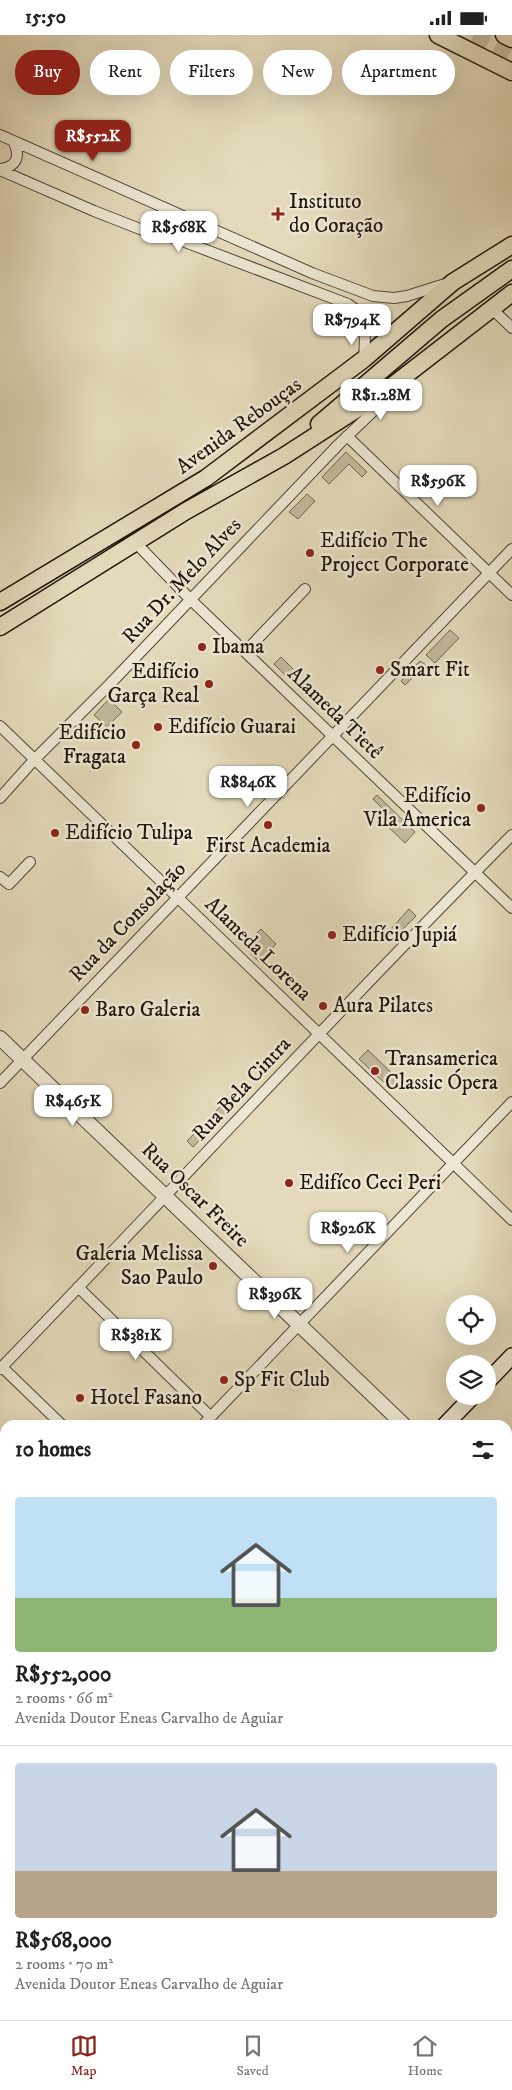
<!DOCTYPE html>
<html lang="en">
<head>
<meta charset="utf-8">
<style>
	:root { --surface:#fff; --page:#f2f2f2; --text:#222; --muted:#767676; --line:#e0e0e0; --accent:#8f2418 }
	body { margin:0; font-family:"IM FELL DW Pica",serif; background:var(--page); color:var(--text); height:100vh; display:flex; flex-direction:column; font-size:19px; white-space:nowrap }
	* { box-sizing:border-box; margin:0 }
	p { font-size:16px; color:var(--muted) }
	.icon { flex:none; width:28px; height:28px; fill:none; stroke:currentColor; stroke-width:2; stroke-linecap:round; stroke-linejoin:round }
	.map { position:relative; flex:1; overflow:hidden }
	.details { position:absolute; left:0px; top:1385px; width:512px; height:600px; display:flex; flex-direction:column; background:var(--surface); border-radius:15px 15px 0 0; box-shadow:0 5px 20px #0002 }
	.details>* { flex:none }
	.top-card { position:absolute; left:15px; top:15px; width:482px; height:45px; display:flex; gap:10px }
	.controls { position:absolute; left:446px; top:1260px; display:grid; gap:10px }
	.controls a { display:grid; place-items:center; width:50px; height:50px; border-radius:50%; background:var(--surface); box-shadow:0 5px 20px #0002; font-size:25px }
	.price { position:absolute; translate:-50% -42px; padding:0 11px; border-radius:10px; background:#fff; color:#222; font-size:16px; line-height:32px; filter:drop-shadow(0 1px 2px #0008) }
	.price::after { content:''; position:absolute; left:50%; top:30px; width:15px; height:11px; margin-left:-8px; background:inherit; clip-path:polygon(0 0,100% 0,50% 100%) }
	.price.on { background:var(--accent); color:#fff }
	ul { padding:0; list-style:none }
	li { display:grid; align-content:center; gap:10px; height:265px; padding:0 15px }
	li+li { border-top:1px solid var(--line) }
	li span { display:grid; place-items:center; height:155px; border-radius:5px; color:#555 }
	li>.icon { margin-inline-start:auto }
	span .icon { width:90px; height:90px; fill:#fffc; stroke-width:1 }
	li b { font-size:21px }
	h2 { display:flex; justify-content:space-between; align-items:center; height:60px; padding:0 15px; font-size:21px }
	.chip { padding:0 18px; border-radius:22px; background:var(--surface); box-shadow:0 5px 20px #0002; font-size:18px; line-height:45px }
	.chip.on { background:var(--accent); color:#fff }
	.status { display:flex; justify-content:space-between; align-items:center; height:35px; padding:0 25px; background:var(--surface); direction:ltr }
	.status svg { height:14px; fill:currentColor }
	.dock { display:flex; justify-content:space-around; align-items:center; height:70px; border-top:1px solid var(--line); background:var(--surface); font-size:14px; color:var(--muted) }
	.dock a { display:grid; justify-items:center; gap:2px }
	.dock .on { color:var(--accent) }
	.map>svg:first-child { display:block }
</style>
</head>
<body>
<div class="status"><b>15:50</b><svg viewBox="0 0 49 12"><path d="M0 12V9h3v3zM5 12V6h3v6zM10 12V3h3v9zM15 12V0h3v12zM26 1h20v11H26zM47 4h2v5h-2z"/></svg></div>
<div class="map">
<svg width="512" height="1985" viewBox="0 0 512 1985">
	<rect width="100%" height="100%" fill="#e4dabb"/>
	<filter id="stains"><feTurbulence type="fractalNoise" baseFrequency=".004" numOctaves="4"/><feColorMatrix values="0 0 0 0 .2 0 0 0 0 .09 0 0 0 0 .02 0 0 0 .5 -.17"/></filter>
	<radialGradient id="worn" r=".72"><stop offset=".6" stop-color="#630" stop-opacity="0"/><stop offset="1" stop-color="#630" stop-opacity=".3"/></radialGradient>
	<path fill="#c3b99d" stroke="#716754" d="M 346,417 L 367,437 L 362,442 L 349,429 L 329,449 L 322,442 Z
		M 307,459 L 315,466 L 298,484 L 289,477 Z
		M 450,595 L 459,603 L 435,628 L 426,620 Z
		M 281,622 L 298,639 L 291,646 L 274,629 Z
		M 420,626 L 426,630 L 405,650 L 401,646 Z
		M 109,664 L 122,677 L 107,692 L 94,680 Z
		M 377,760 L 415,797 L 405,808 L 381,785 L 387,778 L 373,764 Z
		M 409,874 L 416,881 L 396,901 L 390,895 Z
		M 261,894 L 276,909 L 259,927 L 244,911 Z
		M 368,1015 L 399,1045 L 391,1054 L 359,1024 Z
		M 240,1051 L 246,1057 L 193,1112 L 187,1106 Z
		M 149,1980 L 464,1980 L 470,1985 L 154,1985 Z"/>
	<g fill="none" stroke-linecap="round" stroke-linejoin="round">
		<path stroke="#c6bca1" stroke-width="16" stroke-dasharray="16 8" stroke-linecap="butt" d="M 474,0 L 512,18"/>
		<defs>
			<path id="minor" d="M 0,100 L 312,238 L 373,261 L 394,263 L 407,261 L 445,249
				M 0,134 C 17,132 21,121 13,106
				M 0,135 L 94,176 L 140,194 L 177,204 L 348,269 C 369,281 365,302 364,324
				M 177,204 C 172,193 178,184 190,183
				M 491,273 L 512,293
				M 347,401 L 512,560
				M 135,507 L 190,564 L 512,873
				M 245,617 L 305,554
				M 0,691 L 512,1185
				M 0,763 L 34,725 L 110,649 L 339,409 L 382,368 L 388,355
				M 0,842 L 9,849 L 30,827
				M 0,1048 L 512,514
				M 78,1252 L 211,1382
				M 2,1332 L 62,1390
				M 0,1334 C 171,1157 338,975 512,800
				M 203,1390 L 512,1067
				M 0,1602 L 5,1597
				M 508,1614 L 512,1609
				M 508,1757 L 512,1761
				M 508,1796 L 512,1791
				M 140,1980 L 145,1985
				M 505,1985 L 512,1977"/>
			<path id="tertiary" d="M 0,1003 L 404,1390
				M 508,1488 L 512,1492"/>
			<path id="secondary" d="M 488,1346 L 512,1321
				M 445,1390 L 473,1361
				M 0,1560 L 5,1565
				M 0,1853 L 5,1847
				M 472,1980 L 478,1985"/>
			<path id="primary" d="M 438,0 L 512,37
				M 504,0 L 512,4
				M 319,389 L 442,284 L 512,234
				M 0,567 L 206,443 L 364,324 L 453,247 L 512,210
				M 0,592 L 186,476 L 284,421 L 388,354 L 512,258"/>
		</defs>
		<use href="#minor" stroke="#504638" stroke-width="12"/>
		<use href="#tertiary" stroke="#504638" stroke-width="16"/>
		<use href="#secondary" stroke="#1f150c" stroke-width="18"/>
		<use href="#primary" stroke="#1f150c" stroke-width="19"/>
		<use href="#minor" stroke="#ede7d3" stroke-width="10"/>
		<use href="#tertiary" stroke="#ede7d3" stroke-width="14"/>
		<use href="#secondary" stroke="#ede7d3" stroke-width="15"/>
		<use href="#primary" stroke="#e4dabb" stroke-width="16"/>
	</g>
	<g fill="#8f2418" stroke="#ede7d3" stroke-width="2">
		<path d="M275.5 171.5h5v5h5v5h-5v5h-5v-5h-5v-5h5z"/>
		<circle cx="310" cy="518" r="5"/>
		<circle cx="202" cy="612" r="5"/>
		<circle cx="380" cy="635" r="5"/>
		<circle cx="209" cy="649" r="5"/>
		<circle cx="158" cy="692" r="5"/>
		<circle cx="136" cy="710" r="5"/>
		<circle cx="481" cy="773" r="5"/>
		<circle cx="268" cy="790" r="5"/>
		<circle cx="55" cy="798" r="5"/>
		<circle cx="332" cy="900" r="5"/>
		<circle cx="323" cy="971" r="5"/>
		<circle cx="85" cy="975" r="5"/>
		<circle cx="375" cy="1036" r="5"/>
		<circle cx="289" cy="1148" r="5"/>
		<circle cx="213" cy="1231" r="5"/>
		<circle cx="224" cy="1345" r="5"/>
		<circle cx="80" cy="1363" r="5"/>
	</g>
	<g text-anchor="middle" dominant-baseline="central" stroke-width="5" stroke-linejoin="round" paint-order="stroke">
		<g font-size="21" fill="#1f150c" stroke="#ede7d3" text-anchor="start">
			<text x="289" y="167">Instituto<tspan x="289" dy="24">do Coração</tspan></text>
			<text x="320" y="506">Edifício The<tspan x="320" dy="24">Project Corporate</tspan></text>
			<text x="212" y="612">Ibama</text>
			<text x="390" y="635">Smart Fit</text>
			<text x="199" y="637" text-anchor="end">Edifício<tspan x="199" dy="24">Garça Real</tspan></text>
			<text x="168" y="692">Edifício Guarai</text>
			<text x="126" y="698" text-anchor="end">Edifício<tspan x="126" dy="24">Fragata</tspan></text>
			<text x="471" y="761" text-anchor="end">Edifício<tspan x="471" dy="24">Vila America</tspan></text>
			<text x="65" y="798">Edifício Tulipa</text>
			<text x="268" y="811" text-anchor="middle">First Academia</text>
			<text x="342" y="900">Edifício Jupiá</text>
			<text x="333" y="971">Aura Pilates</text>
			<text x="95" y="975">Baro Galeria</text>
			<text x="385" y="1024">Transamerica<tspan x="385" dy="24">Classic Ópera</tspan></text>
			<text x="299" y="1148">Edifíco Ceci Peri</text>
			<text x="203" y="1219" text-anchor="end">Galeria Melissa<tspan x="203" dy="24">Sao Paulo</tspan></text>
			<text x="234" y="1345">Sp Fit Club</text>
			<text x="90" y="1363">Hotel Fasano</text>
		</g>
		<g font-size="21" fill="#1f150c" stroke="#ede7d3">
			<text transform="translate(239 391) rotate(-36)">Avenida Rebouças</text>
			<text transform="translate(182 546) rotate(-47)">Rua Dr. Melo Alves</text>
			<text transform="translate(335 678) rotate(44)">Alameda Tietê</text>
			<text transform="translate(128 887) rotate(-46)">Rua da Consolação</text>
			<text transform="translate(258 914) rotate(44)">Alameda Lorena</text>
			<text transform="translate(242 1054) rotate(-47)">Rua Bela Cintra</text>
			<text transform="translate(195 1160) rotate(44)">Rua Oscar Freire</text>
		</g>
	</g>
	<rect width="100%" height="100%" filter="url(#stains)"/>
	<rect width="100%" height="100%" fill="url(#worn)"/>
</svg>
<div class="controls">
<a><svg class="icon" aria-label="locate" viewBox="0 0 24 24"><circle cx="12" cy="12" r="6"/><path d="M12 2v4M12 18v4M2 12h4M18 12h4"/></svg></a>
<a><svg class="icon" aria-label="layers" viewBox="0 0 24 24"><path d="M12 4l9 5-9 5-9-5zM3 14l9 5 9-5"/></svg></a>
</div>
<b class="price on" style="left:93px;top:127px">R$552K</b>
<b class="price" style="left:179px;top:218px">R$568K</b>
<b class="price" style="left:352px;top:311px">R$794K</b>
<b class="price" style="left:381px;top:386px">R$1.28M</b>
<b class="price" style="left:438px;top:472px">R$596K</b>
<b class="price" style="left:248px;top:773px">R$846K</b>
<b class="price" style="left:73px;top:1092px">R$465K</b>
<b class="price" style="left:348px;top:1219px">R$926K</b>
<b class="price" style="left:275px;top:1285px">R$396K</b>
<b class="price" style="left:136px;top:1326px">R$381K</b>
<div class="top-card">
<a class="chip on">Buy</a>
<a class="chip">Rent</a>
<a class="chip">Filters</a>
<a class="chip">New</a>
<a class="chip">Apartment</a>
</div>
<section class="details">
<h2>10 homes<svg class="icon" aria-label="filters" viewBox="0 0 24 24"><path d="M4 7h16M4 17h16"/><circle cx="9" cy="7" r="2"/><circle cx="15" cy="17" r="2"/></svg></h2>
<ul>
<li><span style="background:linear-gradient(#bfe0f5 65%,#8fb573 0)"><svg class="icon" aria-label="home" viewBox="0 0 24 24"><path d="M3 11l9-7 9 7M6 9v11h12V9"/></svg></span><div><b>R$552,000</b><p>2 rooms · 66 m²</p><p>Avenida Doutor Eneas Carvalho de Aguiar</p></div></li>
<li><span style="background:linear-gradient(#c9d6e8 70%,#b9a48a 0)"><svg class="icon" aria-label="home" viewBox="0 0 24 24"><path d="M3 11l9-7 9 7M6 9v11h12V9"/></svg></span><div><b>R$568,000</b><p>2 rooms · 70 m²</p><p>Avenida Doutor Eneas Carvalho de Aguiar</p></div></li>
</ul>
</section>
</div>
<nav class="dock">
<a class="on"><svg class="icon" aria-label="map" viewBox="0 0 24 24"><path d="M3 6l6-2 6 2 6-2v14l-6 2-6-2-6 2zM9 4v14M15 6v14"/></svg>Map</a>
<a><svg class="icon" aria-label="saved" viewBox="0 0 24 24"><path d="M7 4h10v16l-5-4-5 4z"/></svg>Saved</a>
<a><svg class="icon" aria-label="home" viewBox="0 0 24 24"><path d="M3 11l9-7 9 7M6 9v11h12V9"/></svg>Home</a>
</nav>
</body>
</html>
